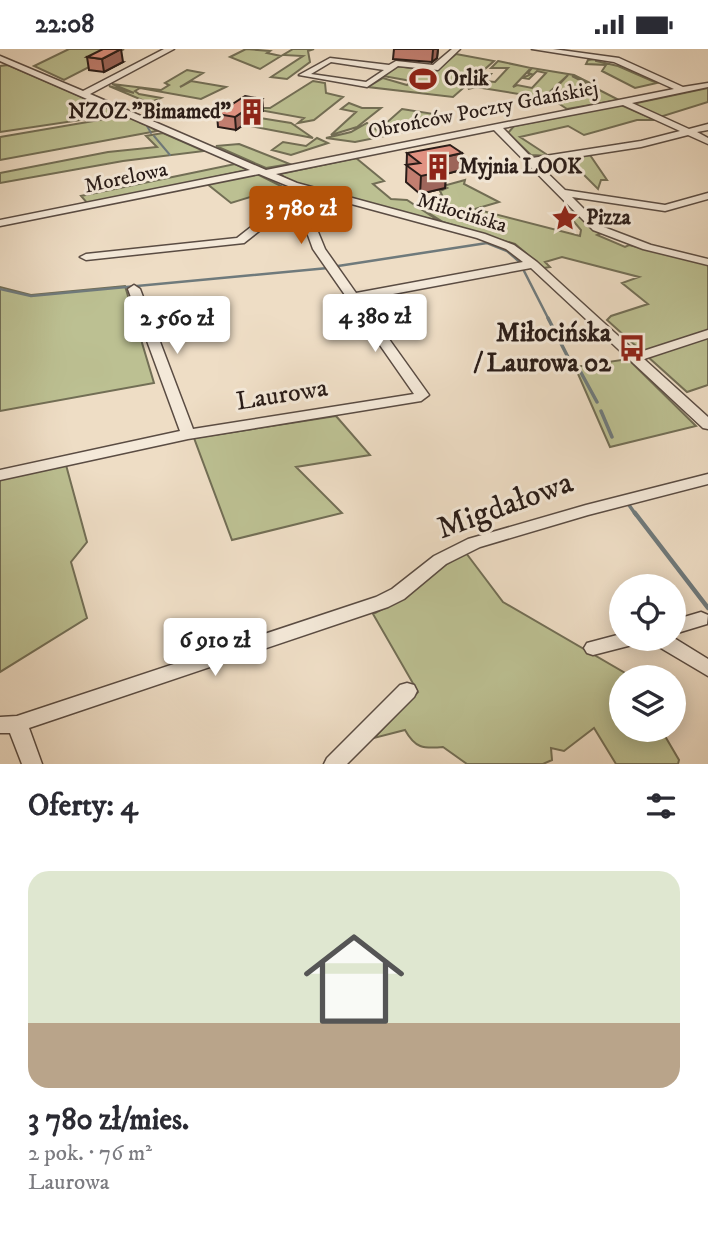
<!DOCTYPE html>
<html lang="pl">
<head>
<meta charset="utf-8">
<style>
	:root { --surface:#fff; --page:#f2f2f3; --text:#2b2b33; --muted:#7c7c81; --line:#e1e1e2; --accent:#b45309 }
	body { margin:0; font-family:"IM FELL DW Pica",serif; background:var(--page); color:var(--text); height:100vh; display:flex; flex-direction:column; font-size:26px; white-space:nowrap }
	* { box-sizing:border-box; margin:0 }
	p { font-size:23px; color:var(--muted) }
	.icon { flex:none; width:38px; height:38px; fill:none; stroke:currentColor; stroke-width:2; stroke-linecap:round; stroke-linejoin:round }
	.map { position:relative; height:715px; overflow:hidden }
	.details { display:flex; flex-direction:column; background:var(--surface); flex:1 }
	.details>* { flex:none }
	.tools { position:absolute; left:609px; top:525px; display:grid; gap:14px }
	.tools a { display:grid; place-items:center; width:77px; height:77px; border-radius:50%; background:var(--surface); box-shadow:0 4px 18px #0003; font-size:35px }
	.price { position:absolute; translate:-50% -60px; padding:0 16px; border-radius:7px; background:#fff; color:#222; font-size:23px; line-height:46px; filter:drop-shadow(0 2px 4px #0008) }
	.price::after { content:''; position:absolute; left:50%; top:42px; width:21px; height:16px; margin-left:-10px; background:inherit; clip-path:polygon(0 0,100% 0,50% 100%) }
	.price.current { background:var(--accent); color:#fff }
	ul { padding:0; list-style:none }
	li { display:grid; align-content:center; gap:14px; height:371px; padding:0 28px }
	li+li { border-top:2px solid var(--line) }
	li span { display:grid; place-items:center; height:217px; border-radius:21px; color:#555 }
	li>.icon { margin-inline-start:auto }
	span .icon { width:126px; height:126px; fill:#fffc; stroke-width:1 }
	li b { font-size:30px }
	h2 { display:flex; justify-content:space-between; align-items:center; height:84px; padding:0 28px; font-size:30px }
	.status { display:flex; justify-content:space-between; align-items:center; height:49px; padding:0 35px; background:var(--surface); direction:ltr }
	.status svg { height:19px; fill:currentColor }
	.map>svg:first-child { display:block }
</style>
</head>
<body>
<div class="status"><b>22:08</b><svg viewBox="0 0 49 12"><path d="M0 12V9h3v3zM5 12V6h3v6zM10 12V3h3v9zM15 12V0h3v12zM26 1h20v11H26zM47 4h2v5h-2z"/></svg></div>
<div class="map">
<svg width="708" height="715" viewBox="0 0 708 715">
	<rect width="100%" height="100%" fill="#eeddc5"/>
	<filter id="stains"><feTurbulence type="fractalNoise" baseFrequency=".00286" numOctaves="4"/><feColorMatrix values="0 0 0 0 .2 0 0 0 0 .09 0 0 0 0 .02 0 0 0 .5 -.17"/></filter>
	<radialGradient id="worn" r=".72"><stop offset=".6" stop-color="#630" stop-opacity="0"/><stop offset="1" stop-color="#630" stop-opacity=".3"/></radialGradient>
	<path fill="#bcc092" stroke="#726e55" stroke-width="2" d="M 69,0 L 124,0 L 64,31 L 34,17 Z
		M 246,0 L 270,2 L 267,4 L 281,7 L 260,20 L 230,8 Z
		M 293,0 L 314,0 L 308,2 L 310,13 L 287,30 L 271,28 L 303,7 L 283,6 Z
		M 456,5 L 494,12 L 453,48 L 368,38 L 383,29 L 407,36 L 411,32 L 383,27 L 398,17 L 435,23 Z
		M 596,10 L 596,12 L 618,17 L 657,34 L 635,39 L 602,22 L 606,16 L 586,15 L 588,11 Z
		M 498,12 L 531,19 L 513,38 L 517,36 L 532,39 L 546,24 L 537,22 L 529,30 L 523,29 L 531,25 L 528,24 L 532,19 L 574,26 L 596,37 L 572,27 L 619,51 L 567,60 L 555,52 L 596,44 L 586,38 L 552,43 L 568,26 L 543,49 L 476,38 L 468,40 L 480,30 L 485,30 L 481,28 L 485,25 L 491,25 L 485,32 L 495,33 L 508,19 L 491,19 Z
		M 8,16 L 145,75 L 157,82 L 0,111 L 0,88 L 111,69 L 107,67 L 0,83 L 0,17 Z
		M 187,21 L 203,24 L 180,38 L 191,32 L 226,38 L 201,50 L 140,39 L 135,42 L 139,45 L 161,49 L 149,54 L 109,37 L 134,44 L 112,35 L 161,41 L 169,36 L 165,34 Z
		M 313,32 L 325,34 L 326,44 L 343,48 L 314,71 L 298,74 L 304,69 L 248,59 L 270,59 Z
		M 708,39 L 708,53 L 660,68 L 632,55 Z
		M 349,54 L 362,59 L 381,59 L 357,78 L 331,86 L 356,63 L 341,60 Z
		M 621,56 L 655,71 L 637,71 L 584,86 L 568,77 L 520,88 L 549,107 L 531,106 L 508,84 L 514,77 Z
		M 402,60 L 440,66 L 420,80 L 387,86 L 372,75 L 383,77 Z
		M 260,69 L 291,74 L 313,89 L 245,76 Z
		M 367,74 L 385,87 L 355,93 L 326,89 L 351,83 Z
		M 163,84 L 204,102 L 123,112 L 0,134 L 0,124 L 108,103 L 157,98 L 146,87 Z
		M 317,89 L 328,94 L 291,106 L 272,101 L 283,93 L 306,97 Z
		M 239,95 L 290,115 L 266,119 L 216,97 Z
		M 590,106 L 607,131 L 601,131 L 598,140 L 567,109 Z
		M 356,109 L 384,132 L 373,135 L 391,150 L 407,151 L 439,172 C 404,163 305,145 280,125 Z
		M 235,115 L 248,121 L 88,155 L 81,147 Z
		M 257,125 L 283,138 L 231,154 L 206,134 Z
		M 465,131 L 464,135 L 499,153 L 475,160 L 580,187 L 581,181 L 565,162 L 573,163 L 601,184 L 597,186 L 625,198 L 629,196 L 708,215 L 708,336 L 687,343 L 607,271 L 611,267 L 648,255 L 622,234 L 639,228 L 562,208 L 545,213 L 550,218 L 544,219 L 515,195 L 443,173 L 416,156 L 434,153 L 430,149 L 442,146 L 440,142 L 447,139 L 443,137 Z
		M 125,237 L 154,334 L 0,362 L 0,238 L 31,246 Z
		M 628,310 L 696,377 L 610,398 L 575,318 Z
		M 336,367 L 370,406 L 296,418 L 342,464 L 232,491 L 194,389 Z
		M 66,416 L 87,493 L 71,513 L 87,569 L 0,623 L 0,430 Z
		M 466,504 L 503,553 L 632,628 L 621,628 L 621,642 L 617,648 L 621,681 L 662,682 L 679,711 L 678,715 L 616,715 L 594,679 L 564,702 L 551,699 L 552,711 L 543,715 L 467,715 L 443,698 C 423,700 415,699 405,681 L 374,689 L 418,643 L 373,565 L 402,550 L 435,522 Z"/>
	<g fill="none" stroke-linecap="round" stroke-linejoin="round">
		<path stroke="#6f7a7c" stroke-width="2" d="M 73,44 L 89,51
			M 93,53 L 108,59
			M 112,61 L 124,66
			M 129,68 L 136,71
			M 139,73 L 144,75
			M 147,77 L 151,84
			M 154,87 L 170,106"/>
		<path stroke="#6f7a7c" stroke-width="2.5" d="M 338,217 L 487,194 L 507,202 L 522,215
			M 523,220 L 549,271
			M 0,240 L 31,247 L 328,219"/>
		<path stroke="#6f7a7c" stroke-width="3.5" d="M 548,269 L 571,314
			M 579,320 L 597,353
			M 601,362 L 612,388
			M 629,456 L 636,466"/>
		<path stroke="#6f7a7c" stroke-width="4.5" d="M 635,464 L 708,559"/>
		<defs>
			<path id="minor" d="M 164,0 L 174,0 L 90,45 L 266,121 L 674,40 L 614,13 L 532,0 L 553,0 L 619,9 L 683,38 L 708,34 L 708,38 L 632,54 L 689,80 L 708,75 L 708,81 L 697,83 L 708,89 L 708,95 L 688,86 L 641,98 L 537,114 L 565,141 L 665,156 L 708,144 L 708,150 L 665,162 L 572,148 L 601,177 L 651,196 L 708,210 L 708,216 L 643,200 L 593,181 L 494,81 L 276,125 L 297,134 L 485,185 L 514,196 L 537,213 L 637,304 L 708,281 L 708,289 L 644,310 L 708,368 L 708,380 L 703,379 L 531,219 L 361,251 L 429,346 L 421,352 L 188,390 L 0,431 L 0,421 L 180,382 L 128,240 L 134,236 L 140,240 L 193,380 L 414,345 L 313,200 L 296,153 L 244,194 L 86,211 L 80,208 L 86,205 L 237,189 L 298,141 L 259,125 L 0,177 L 0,171 L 250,121 L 0,12 L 0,7 L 83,42 ZM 623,56 L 680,82 L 641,92 L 532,109 L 503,79 ZM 307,143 L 477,189 L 506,200 L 523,213 L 356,244 L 325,200 L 305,151 L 304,146 Z
				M 452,0 L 460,0 L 438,21 L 398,17 L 367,38 L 299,26 L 330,9 L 389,16 L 396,12 L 433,16 ZM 331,13 L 384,21 L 366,33 L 311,25 Z
				M 708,425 L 708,435 L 588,466 L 480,498 L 446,515 L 404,550 L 388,558 L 29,679 L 42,715 L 22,715 L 10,684 L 0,684 L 0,668 L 17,667 L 376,548 L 392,540 L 434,507 L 468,490 L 586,456 Z
				M 701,563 L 708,566 L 707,575 L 674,585 L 674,571 Z
				M 621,585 L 621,590 L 639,590 L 636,595 L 593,606 L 587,604 L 584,599 L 587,594 Z
				M 674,589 L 708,610 L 708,627 L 654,595 L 651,590 Z
				M 407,634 L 414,636 L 417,642 L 414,648 L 347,715 L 324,715 L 327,709 L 400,636 Z"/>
		</defs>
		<use href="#minor" stroke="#5a4c43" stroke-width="3"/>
		<use href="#minor" fill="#f4e9d9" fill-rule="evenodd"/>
	</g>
	<path fill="#c27e70" stroke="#291c18" stroke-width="2" d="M 394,0 L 438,0 L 437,9 L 432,13 L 393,10 Z
		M 87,8 L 123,13 L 104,23 L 89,21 Z
		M 262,50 L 263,62 L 236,81 L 218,78 L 217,65 Z
		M 407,104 L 461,121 L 446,125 L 445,139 L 420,145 L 406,133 Z"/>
	<path fill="#9e665b" stroke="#291c18" stroke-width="2" d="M 121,0 L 123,13 L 104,23 L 102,10 Z
		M 434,0 L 438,0 L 437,9 L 432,13 L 433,1 Z
		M 262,50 L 263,62 L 236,81 L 235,68 Z
		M 462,104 L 461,121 L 446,125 L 445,139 L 420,145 L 421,127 L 431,111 Z"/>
	<path fill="#e19282" stroke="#291c18" stroke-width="2" d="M 103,0 L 121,0 L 102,10 L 87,8 Z
		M 245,47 L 262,50 L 235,68 L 217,65 Z
		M 450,96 L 462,104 L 431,111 L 446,122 L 421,127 L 406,116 L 420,114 L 407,104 Z"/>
	<defs>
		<symbol id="stadium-bare" viewBox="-9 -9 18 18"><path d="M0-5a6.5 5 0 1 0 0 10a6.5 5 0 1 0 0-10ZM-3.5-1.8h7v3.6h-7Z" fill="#8f2418" stroke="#f4e9d9" stroke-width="2.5" paint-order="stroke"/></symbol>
		<symbol id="building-bare" viewBox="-9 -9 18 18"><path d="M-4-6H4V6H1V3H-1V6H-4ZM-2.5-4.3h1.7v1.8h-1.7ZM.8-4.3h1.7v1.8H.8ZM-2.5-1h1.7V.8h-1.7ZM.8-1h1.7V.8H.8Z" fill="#8f2418" stroke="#f4e9d9" stroke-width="2.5" paint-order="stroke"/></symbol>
		<symbol id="sight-bare" viewBox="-9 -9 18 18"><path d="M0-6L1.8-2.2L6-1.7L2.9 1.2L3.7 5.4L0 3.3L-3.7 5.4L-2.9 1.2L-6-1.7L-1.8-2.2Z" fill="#8f2418" stroke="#f4e9d9" stroke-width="2.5" paint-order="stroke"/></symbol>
		<symbol id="bus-bare" viewBox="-9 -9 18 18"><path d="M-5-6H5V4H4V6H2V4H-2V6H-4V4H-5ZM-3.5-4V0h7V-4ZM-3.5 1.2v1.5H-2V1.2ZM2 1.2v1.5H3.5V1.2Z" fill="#8f2418" stroke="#f4e9d9" stroke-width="2.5" paint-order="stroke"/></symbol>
	</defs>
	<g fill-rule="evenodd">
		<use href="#stadium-bare" x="404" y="11" width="38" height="38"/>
		<use href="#building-bare" x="233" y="44" width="38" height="38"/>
		<use href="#building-bare" x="419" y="99" width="38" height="38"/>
		<use href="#sight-bare" x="546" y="150" width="38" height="38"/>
		<use href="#bus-bare" x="613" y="280" width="38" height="38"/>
	</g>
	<g text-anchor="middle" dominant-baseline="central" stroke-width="6" stroke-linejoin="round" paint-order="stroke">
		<g font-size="21" font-weight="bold" fill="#291c18" stroke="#f4e9d9" text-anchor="start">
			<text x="444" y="30">Orlik</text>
			<text x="231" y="63" text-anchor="end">NZOZ "Bimamed"</text>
			<text x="459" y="118">Myjnia LOOK</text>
			<text x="586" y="169">Pizza</text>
		</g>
		<g font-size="21" fill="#291c18" stroke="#f4e9d9">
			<text transform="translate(483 61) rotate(-11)">Obrońców Poczty Gdańskiej</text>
			<text transform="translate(126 129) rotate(-12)">Morelowa</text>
			<text transform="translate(462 164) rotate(17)">Miłocińska</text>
		</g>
		<g font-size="26" font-weight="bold" fill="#291c18" stroke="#f4e9d9" text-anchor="end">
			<text x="611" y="284">Miłocińska<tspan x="611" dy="30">/ Laurowa 02</tspan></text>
		</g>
		<g font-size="26" fill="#291c18" stroke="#f4e9d9">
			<text transform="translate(282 346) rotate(-9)">Laurowa</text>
		</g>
		<g font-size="32" fill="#291c18" stroke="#f4e9d9">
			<text transform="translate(505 457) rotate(-20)">Migdałowa</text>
		</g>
	</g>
	<rect width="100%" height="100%" filter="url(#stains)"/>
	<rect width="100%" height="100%" fill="url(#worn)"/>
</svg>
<div class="tools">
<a><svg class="icon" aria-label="locate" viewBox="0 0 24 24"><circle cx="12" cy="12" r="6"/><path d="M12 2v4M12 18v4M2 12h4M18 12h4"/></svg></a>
<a><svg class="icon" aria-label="layers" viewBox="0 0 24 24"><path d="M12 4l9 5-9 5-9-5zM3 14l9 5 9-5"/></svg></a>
</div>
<b class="price current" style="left:301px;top:197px">3 780 zł</b>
<b class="price" style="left:375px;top:305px">4 380 zł</b>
<b class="price" style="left:177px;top:307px">2 560 zł</b>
<b class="price" style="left:215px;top:629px">6 910 zł</b>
</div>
<section class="details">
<h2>Oferty: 4<svg class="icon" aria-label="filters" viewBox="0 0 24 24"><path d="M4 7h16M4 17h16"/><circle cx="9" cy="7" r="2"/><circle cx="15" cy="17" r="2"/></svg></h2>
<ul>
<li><span style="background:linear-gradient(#dfe7d0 70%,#b9a48a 0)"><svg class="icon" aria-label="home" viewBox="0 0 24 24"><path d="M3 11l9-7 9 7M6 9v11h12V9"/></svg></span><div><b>3 780 zł/mies.</b><p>2 pok. · 76 m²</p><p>Laurowa</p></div></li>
</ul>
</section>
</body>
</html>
